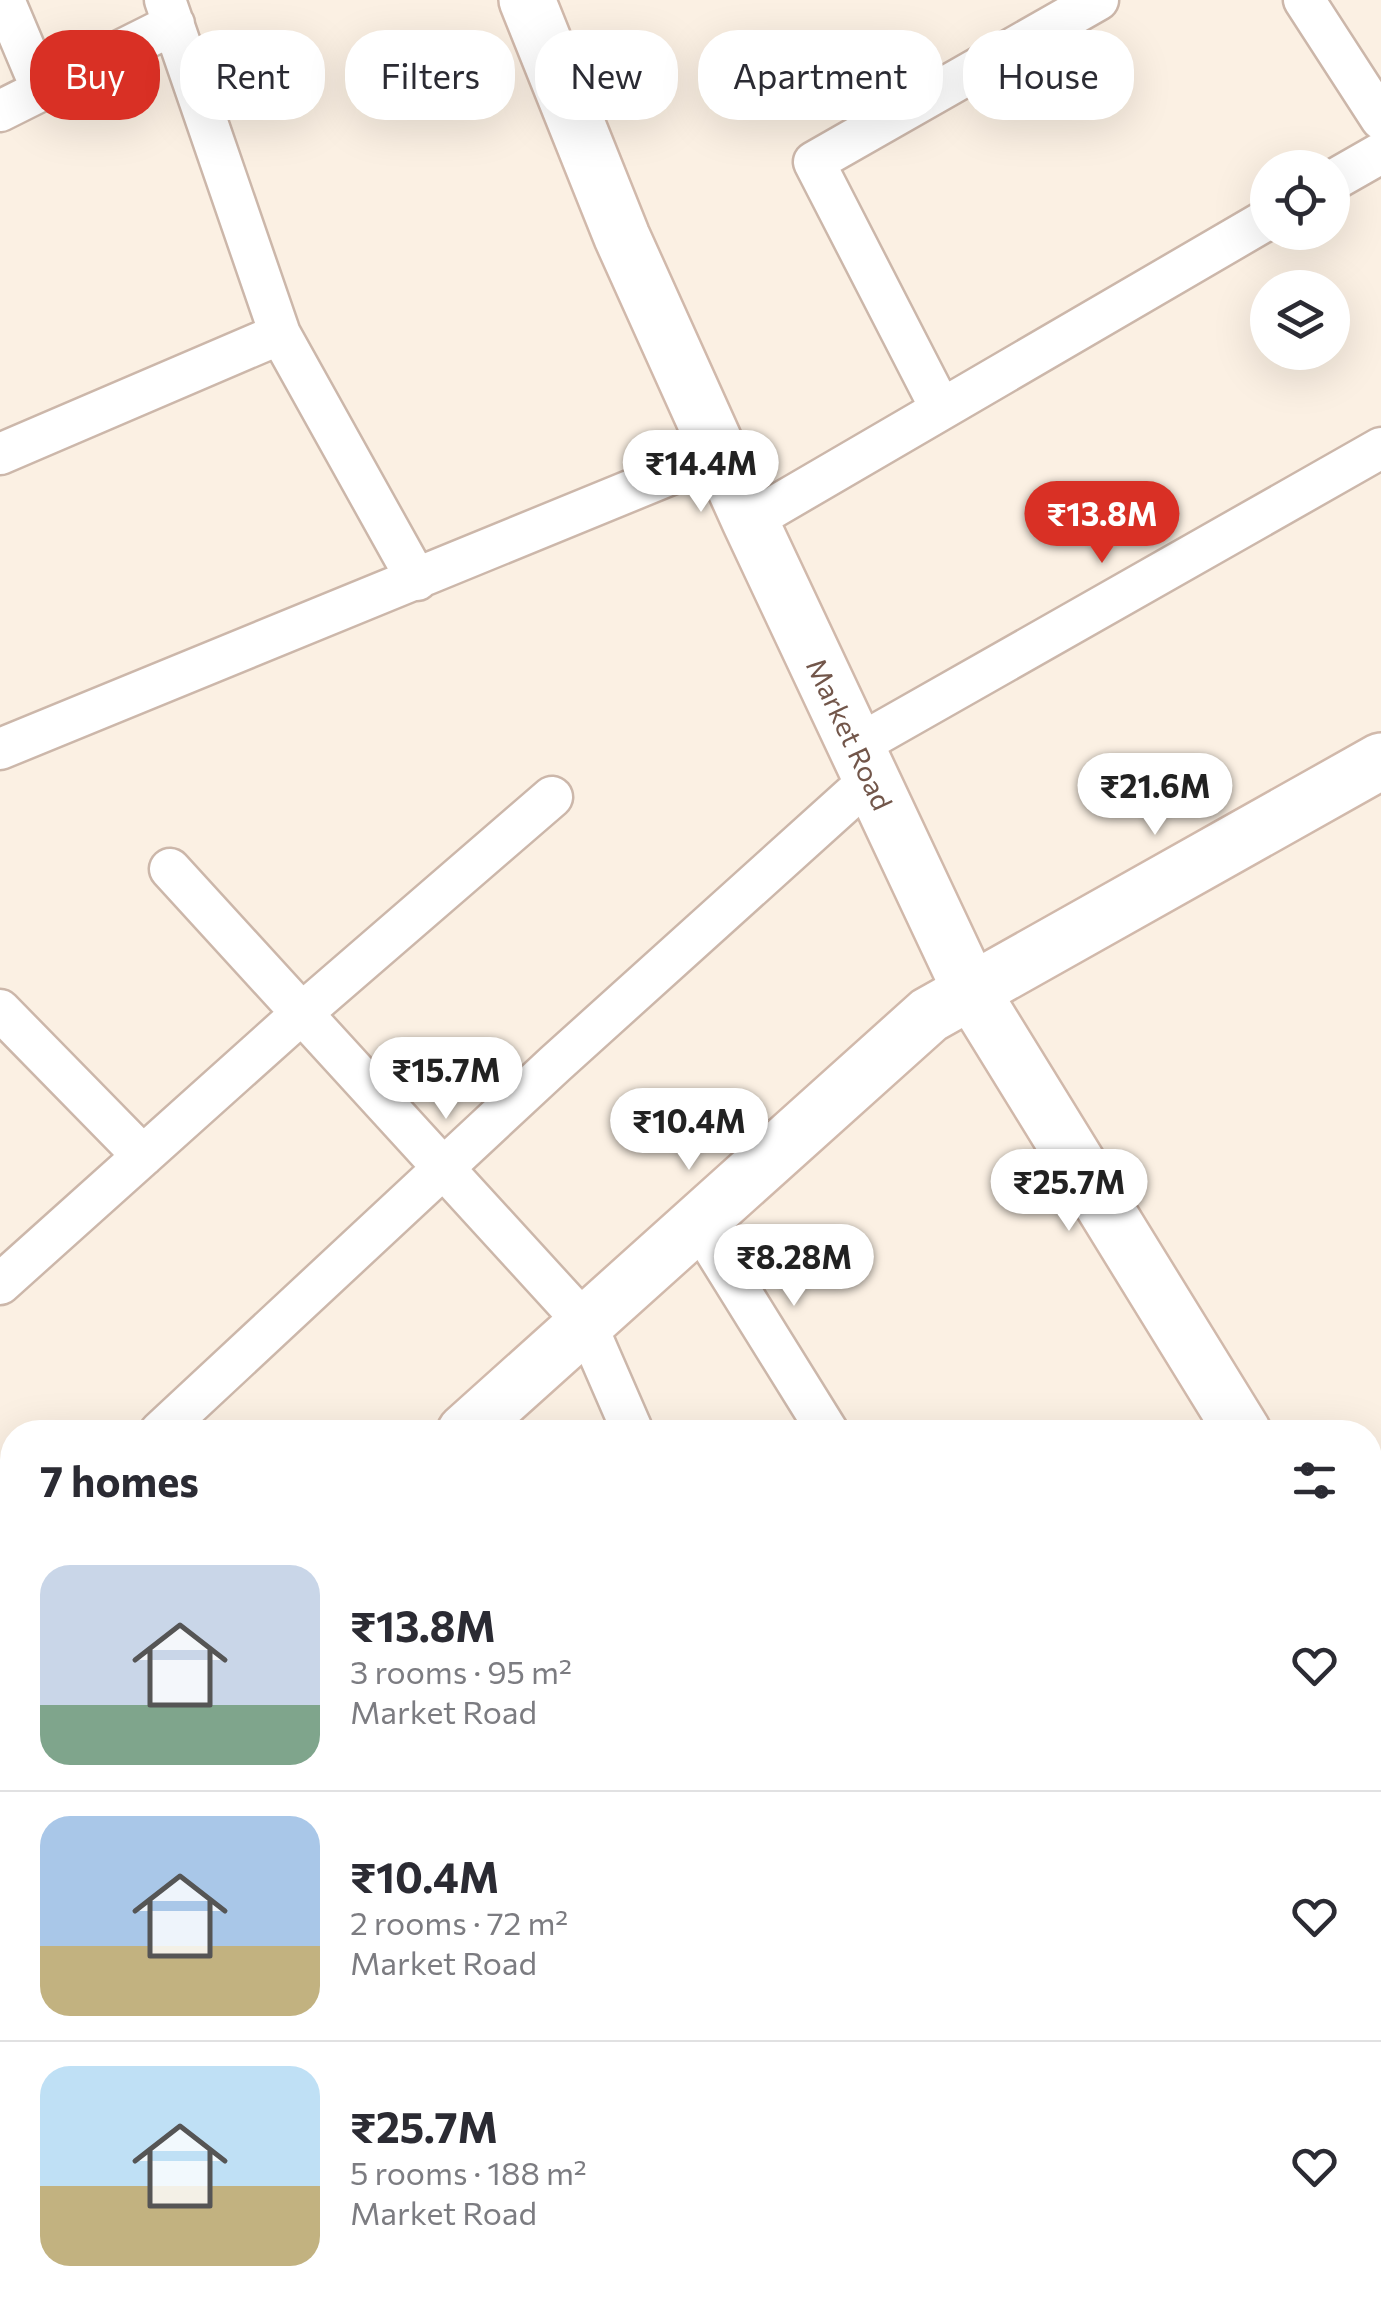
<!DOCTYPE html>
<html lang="en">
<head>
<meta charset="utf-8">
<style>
	:root { --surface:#fff; --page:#f7f7f7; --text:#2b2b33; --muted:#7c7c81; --line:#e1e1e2; --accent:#d93025 }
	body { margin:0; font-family:Commissioner,sans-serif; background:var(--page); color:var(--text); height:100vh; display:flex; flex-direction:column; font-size:38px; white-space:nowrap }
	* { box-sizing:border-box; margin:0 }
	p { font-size:32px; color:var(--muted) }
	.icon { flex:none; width:55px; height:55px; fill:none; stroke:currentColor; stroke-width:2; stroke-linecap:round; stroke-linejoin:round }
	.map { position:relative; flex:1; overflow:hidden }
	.side { position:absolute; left:0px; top:1420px; width:1382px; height:890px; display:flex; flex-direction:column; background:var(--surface); border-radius:40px 40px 0 0; box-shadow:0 10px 40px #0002 }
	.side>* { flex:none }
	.hud { position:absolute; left:30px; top:30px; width:1322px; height:90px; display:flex; gap:20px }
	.buttons { position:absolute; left:1250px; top:150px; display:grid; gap:20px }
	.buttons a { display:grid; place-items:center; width:100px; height:100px; border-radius:50%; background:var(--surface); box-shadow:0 10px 40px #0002; font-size:50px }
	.price { position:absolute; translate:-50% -85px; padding:0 22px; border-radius:35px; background:#fff; color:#222; font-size:32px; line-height:65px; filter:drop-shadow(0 2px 5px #0008) }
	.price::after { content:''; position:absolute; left:50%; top:60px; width:30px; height:22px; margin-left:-15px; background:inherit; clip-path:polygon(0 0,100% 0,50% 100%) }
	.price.current { background:var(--accent); color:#fff }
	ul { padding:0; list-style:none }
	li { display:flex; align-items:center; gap:30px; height:250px; padding:0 40px }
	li+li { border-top:2px solid var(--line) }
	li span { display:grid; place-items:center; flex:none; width:280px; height:200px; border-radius:30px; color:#555 }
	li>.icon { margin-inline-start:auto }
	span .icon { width:120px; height:120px; fill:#fffc; stroke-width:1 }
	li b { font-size:42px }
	h2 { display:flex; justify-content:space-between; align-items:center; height:120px; padding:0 40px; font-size:42px }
	.pill { padding:0 35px; border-radius:40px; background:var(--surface); box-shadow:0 10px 40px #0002; font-size:35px; line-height:90px }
	.pill.current { background:var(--accent); color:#fff }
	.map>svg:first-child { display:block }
</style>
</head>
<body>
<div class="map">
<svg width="1381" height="2310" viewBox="0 0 1381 2310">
	<rect width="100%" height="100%" fill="#fbf0e3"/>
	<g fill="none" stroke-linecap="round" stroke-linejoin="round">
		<defs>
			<path id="street" d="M 4,0 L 42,90
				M 165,0 L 280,334 L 417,580
				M 1304,0 L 1381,119
				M 0,111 L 174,24
				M 1332,181 L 1381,153
				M 941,409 L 814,162 L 1098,0
				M 0,454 L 280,334
				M 750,521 L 1268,219
				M 858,745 L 1381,448
				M 0,749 L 720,454
				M 170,869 L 586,1324 L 633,1432
				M 0,1010 L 143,1156
				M 698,1223 L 828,1432
				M 0,1284 L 301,1014 L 552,797
				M 160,1432 L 555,1064 L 872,778
				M 1370,1514 L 1381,1507
				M 0,1561 L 12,1551
				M 0,2139 L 12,2161
				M 91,2298 L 98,2310
				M 459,2298 L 464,2310
				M 712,2298 L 718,2310
				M 1349,2298 L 1356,2310
				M 878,2310 L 900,2298"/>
			<g id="secondary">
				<path id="s1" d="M 527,0 L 622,237 L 750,521 L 970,989 L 1243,1432"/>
				<path d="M 465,1432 L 929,1015 L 1381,761"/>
				<path d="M 1370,1633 L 1381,1651"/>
				<path d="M 0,1851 L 12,1840"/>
			</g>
		</defs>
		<use href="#street" stroke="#ccb7aa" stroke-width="45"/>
		<use href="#secondary" stroke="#d1b9ab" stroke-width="60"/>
		<use href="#street" stroke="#fff" stroke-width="40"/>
		<use href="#secondary" stroke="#fff" stroke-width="55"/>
	</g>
	<g text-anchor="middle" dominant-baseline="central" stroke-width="8" stroke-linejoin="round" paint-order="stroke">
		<g font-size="28" fill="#72564a" stroke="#fef4e9">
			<text stroke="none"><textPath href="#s1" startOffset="802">Market Road</textPath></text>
		</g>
	</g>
</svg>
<div class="buttons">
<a><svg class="icon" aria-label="locate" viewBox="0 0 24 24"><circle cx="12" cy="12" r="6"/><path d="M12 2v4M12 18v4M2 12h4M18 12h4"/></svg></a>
<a><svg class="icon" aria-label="layers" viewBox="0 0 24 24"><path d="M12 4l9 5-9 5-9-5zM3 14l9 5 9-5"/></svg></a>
</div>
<b class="price" style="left:701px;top:515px">₹14.4M</b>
<b class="price current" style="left:1102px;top:566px">₹13.8M</b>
<b class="price" style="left:1155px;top:838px">₹21.6M</b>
<b class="price" style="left:446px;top:1122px">₹15.7M</b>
<b class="price" style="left:689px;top:1173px">₹10.4M</b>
<b class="price" style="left:1069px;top:1234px">₹25.7M</b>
<b class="price" style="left:794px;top:1309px">₹8.28M</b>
<div class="hud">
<a class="pill current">Buy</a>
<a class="pill">Rent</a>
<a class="pill">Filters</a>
<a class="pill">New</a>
<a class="pill">Apartment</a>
<a class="pill">House</a>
</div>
<section class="side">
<h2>7 homes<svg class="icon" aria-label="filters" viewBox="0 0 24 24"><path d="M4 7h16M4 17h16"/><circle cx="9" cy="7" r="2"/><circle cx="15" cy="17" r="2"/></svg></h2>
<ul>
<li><span style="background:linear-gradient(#c9d6e8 70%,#7fa58c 0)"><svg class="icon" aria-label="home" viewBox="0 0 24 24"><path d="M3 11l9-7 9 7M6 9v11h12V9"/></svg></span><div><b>₹13.8M</b><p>3 rooms · 95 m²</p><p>Market Road</p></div><svg class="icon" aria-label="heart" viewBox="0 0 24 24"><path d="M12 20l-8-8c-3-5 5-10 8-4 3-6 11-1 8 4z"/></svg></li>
<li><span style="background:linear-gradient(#a9c7e8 65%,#c2b280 0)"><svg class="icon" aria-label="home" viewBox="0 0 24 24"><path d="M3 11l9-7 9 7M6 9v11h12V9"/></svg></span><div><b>₹10.4M</b><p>2 rooms · 72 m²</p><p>Market Road</p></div><svg class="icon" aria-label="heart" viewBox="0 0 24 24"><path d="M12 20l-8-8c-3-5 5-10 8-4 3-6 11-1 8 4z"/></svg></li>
<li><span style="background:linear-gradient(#bfe0f5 60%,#c2b280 0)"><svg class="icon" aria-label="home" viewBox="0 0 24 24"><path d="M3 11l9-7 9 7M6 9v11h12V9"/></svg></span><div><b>₹25.7M</b><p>5 rooms · 188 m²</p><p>Market Road</p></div><svg class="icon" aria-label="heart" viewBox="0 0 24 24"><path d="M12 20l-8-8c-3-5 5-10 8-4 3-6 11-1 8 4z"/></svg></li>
</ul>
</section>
</div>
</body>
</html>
